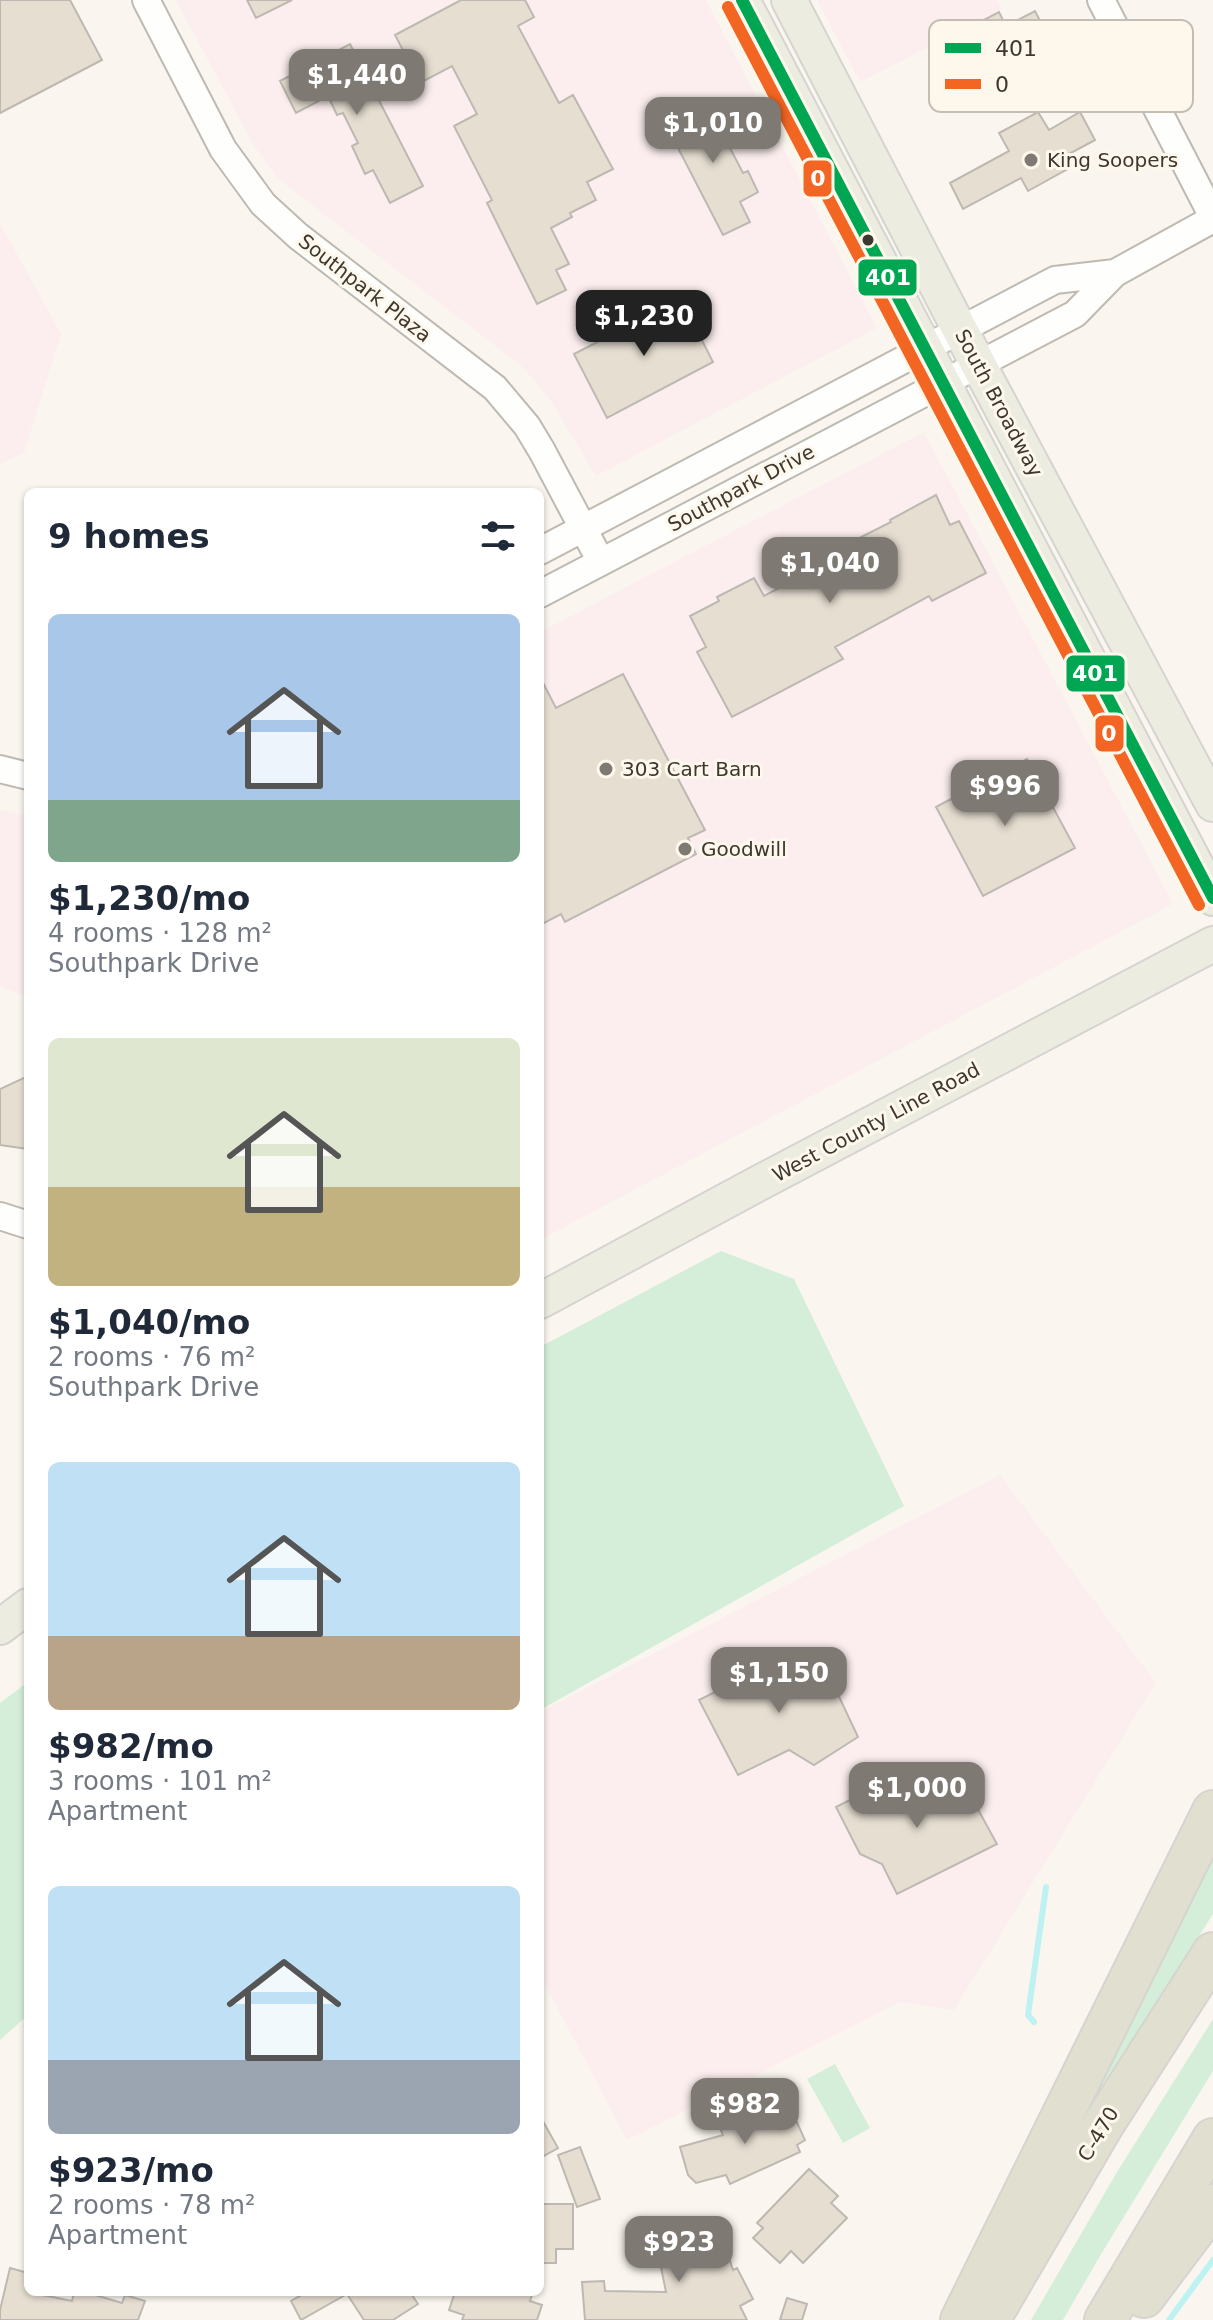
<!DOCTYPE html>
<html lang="en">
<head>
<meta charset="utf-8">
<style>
	:root { --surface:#fff; --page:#f6f6f7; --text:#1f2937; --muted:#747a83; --accent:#7e7a73 }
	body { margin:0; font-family:"DejaVu Sans",sans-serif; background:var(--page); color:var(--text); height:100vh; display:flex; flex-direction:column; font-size:30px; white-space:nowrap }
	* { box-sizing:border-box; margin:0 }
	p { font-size:26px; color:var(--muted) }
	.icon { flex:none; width:44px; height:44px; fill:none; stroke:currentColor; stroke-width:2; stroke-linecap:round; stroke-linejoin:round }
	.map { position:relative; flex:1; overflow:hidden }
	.panel { position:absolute; left:24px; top:488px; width:520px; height:1808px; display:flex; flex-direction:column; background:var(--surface); border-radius:12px; box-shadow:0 2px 6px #0004 }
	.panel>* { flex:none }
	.price { position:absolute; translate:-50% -68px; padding:0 18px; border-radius:16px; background:var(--accent); color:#fff; font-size:26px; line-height:52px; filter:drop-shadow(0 2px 4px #0008) }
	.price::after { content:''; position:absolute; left:50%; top:48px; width:24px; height:18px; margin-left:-12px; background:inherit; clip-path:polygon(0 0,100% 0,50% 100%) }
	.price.current { background:#222; color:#fff }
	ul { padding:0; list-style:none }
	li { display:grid; align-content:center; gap:16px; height:424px; padding:0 24px }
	li span { display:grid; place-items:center; height:248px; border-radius:12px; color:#555 }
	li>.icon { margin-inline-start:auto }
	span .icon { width:144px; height:144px; fill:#fffc; stroke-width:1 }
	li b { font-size:34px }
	h2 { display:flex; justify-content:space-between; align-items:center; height:96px; padding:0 24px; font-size:34px }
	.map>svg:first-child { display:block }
</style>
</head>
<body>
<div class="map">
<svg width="1213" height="2320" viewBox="0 0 1213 2320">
	<rect width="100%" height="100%" fill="#faf6ef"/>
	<path fill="#fceeee" d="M 176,0 L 706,0 L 877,328 L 596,476 L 550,400 L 535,381 L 520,365 L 277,178 L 254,146 Z
		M 817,0 L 997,0 L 1002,9 L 860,82 Z
		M 0,223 L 61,334 L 24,453 L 0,464 Z
		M 924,432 L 1173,904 L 540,1240 L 540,632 Z
		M 0,810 L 28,816 L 28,997 L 0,987 Z
		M 1000,1475 L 1156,1683 L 954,2010 L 900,2002 L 627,2140 L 540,1975 L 540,1712 Z"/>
	<path fill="#d4eed9" d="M 721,1251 L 794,1279 L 904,1506 L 540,1710 L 540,1347 Z
		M 28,1682 L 28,2015 L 0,2040 L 0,1703 Z
		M 1213,1844 L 1213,1914 L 1083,2119 Z
		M 1213,2019 L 1213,2071 L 1100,2256 L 1063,2320 L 1031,2320 L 1117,2172 Z
		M 835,2064 L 870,2128 L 843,2143 L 807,2079 Z"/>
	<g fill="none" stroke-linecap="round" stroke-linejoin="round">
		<path stroke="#bef2f2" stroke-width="6" d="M 1034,2022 L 1028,2015 L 1046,1887
			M 1169,2320 L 1213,2260"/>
	</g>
	<path fill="#e6ded1" stroke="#bdb9b2" stroke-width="2" d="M 0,0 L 70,0 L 102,60 L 0,113 Z
		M 247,0 L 292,0 L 256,18 Z
		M 461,0 L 525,0 L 534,17 L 518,26 L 559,103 L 573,95 L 613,169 L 587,182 L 596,200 L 570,213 L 572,217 L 551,228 L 569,264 L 556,270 L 566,290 L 537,304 L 487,203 L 492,200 L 454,126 L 477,114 L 452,66 L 420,83 L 395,35 Z
		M 1035,11 L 1057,54 L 989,90 L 993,98 L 971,102 L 957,98 L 948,88 L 938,64 L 951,57 L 949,55 L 973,43 L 966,29 L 999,12 L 1006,26 Z
		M 350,44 L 423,186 L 390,203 L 373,170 L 365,174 L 352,146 L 358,143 L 343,113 L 337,115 L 328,96 L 296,113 L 280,81 Z
		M 705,100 L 743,173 L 748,171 L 758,192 L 740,202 L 750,222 L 723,235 L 664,121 Z
		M 1038,112 L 1049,130 L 1080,112 L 1095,140 L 1067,155 L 1073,166 L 1028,191 L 1021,178 L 963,209 L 950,183 L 1009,151 L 999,133 Z
		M 681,299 L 713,362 L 607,418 L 574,354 Z
		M 936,495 L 950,525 L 959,521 L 986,573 L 932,601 L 929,596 L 835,647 L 843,659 L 732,717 L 697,652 L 706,647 L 690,616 L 719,601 L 717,597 L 754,578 L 764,596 L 800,577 L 796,570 L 891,522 L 890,520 Z
		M 623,674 L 705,830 L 688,838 L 696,854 L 565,922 L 561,914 L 540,925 L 540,677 L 556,708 Z
		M 1027,759 L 1075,848 L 983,896 L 936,807 Z
		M 28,1076 L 28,1149 L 0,1145 L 0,1089 Z
		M 801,1649 L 817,1681 L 835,1688 L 858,1737 L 814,1765 L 789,1750 L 738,1775 L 699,1700 Z
		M 958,1773 L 997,1844 L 897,1894 L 882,1864 L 860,1854 L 836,1807 L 882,1784 L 912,1800 Z
		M 770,2103 L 776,2116 L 791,2109 L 805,2140 L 797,2145 L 800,2152 L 730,2184 L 726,2175 L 696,2183 L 688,2175 L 680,2147 L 723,2135 L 719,2126 Z
		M 540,2116 L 558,2148 L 540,2158 Z
		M 580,2147 L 600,2199 L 577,2207 L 558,2155 Z
		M 809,2169 L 838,2196 L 831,2203 L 847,2218 L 803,2263 L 791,2251 L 780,2263 L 753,2238 L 763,2228 L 757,2223 Z
		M 540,2204 L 573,2204 L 573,2249 L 556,2249 L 556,2263 L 540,2263 Z
		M 714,2221 L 723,2240 L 733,2270 L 737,2268 L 753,2299 L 740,2306 L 747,2320 L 585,2320 L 582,2282 L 604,2281 L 605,2291 L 666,2292 L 654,2233 L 677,2228 L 678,2233 Z
		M 10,2268 L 28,2273 L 28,2292 L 72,2301 L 74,2292 L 85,2292 L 122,2303 L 125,2295 L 145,2301 L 138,2320 L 0,2320 L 0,2310 Z
		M 307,2292 L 410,2292 L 418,2304 L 393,2320 L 364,2320 L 347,2294 L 301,2320 L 291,2301 Z
		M 455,2292 L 533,2292 L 530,2301 L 542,2305 L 537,2320 L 462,2320 L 464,2315 L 449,2310 Z
		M 787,2298 L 807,2304 L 802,2320 L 780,2320 Z"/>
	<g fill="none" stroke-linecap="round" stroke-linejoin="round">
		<defs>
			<path id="minor" d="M 146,0 L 223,149 L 263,204 L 298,236 L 495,388 L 527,426 L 542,451 L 601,562
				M 1101,0 L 1213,217
				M 540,551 L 1055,280 L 1115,273
				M 540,594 L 1075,314 L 1115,273 L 1213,219
				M 0,769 L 28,776
				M 0,1216 L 28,1225"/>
			<path id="major" d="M 742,0 L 1213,898
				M 789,0 L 960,330 L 1213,804
				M 540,1301 L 761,1182 L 1213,944
				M 0,1627 L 28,1606"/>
			<path id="highway" d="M 1144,2297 L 1213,2205
				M 961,2320 L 1213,1811
				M 989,2320 L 1103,2125 L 1213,1953
				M 1105,2320 L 1213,2139"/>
		</defs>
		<use href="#minor" stroke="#bebab2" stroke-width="30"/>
		<use href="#major" stroke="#d6d4d0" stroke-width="38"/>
		<use href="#highway" stroke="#d6d4d0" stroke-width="44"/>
		<use href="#minor" stroke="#fefefd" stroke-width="26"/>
		<use href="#major" stroke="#edece1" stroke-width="34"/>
		<use href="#highway" stroke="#e1e0d0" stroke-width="40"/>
		<defs>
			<path id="bus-1" d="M 742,0 L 1213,898"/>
			<path id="bus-2" d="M 728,7 L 1199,905"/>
		</defs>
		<use href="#bus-1" stroke="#fef7eb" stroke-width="18"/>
		<use href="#bus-2" stroke="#fef7eb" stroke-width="18"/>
		<use href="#bus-1" stroke="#00a651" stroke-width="12"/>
		<use href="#bus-2" stroke="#f26522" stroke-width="12"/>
	</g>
	<g fill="#7e7a73" stroke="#fef7eb" stroke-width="3">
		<circle cx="1031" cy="160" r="8"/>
		<circle cx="606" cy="769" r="8"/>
		<circle cx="685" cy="849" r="8"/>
	</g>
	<circle fill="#3c3730" stroke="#fef7eb" stroke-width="3" cx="868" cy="240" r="7"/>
	<g text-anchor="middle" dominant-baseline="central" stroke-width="6" stroke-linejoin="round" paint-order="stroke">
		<g font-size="20" fill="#3c3730" stroke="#fef7eb" text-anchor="start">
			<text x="1047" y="160">King Soopers</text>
			<text x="622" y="769">303 Cart Barn</text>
			<text x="701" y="849">Goodwill</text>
		</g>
		<g font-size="20" fill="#3c3730" stroke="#fef7eb">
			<text transform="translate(365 288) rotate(38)">Southpark Plaza</text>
			<text transform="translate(999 403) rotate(62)">South Broadway</text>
			<text transform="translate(741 488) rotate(-28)">Southpark Drive</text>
			<text transform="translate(876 1122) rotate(-28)">West County Line Road</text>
			<text transform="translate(1098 2134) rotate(-59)">C-470</text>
		</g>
	</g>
	<rect x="929" y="20" width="264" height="92" rx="12" fill="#fef7eb" stroke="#c4bdb3" stroke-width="2"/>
	<rect x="945" y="43" width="36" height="10" fill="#00a651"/>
	<rect x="945" y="79" width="36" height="10" fill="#f26522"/>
	<g font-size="22" fill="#3c3730">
		<text x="995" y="56">401</text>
		<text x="995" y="92">0</text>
	</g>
	<g stroke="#fef7eb" stroke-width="3">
		<rect x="802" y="159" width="31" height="39" rx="8" fill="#f26522"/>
		<rect x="857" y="258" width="61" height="39" rx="8" fill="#00a651"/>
		<rect x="1065" y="654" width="61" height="39" rx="8" fill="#00a651"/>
		<rect x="1094" y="714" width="31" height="39" rx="8" fill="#f26522"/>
	</g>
	<g font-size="22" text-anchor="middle" font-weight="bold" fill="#fff">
		<text x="818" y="186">0</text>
		<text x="888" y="285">401</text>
		<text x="1095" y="681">401</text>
		<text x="1109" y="741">0</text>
	</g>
</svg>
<b class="price" style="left:357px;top:117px">$1,440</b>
<b class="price" style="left:713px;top:165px">$1,010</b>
<b class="price current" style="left:644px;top:358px">$1,230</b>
<b class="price" style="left:830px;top:605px">$1,040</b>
<b class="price" style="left:1005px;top:828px">$996</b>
<b class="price" style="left:779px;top:1715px">$1,150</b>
<b class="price" style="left:917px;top:1830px">$1,000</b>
<b class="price" style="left:745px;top:2146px">$982</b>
<b class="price" style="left:679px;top:2284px">$923</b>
<section class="panel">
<h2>9 homes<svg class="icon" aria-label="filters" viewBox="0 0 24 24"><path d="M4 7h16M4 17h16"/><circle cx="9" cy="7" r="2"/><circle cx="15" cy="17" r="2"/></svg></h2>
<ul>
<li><span style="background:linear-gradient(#a9c7e8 75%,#7fa58c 0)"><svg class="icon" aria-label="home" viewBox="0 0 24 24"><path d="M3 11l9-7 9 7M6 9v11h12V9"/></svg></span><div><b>$1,230/mo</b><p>4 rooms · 128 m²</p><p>Southpark Drive</p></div></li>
<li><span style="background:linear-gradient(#dfe7d0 60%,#c2b280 0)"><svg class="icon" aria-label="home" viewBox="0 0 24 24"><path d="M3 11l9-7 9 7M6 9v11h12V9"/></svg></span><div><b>$1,040/mo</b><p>2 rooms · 76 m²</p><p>Southpark Drive</p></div></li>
<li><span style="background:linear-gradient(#bfe0f5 70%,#b9a48a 0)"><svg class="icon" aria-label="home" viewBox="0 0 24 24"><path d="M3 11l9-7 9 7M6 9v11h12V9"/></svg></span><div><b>$982/mo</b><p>3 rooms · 101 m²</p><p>Apartment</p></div></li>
<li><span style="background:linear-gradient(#bfe0f5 70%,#9aa5b1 0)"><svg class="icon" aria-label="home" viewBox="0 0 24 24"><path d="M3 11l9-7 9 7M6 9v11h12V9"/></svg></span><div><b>$923/mo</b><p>2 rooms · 78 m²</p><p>Apartment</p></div></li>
</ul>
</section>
</div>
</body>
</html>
